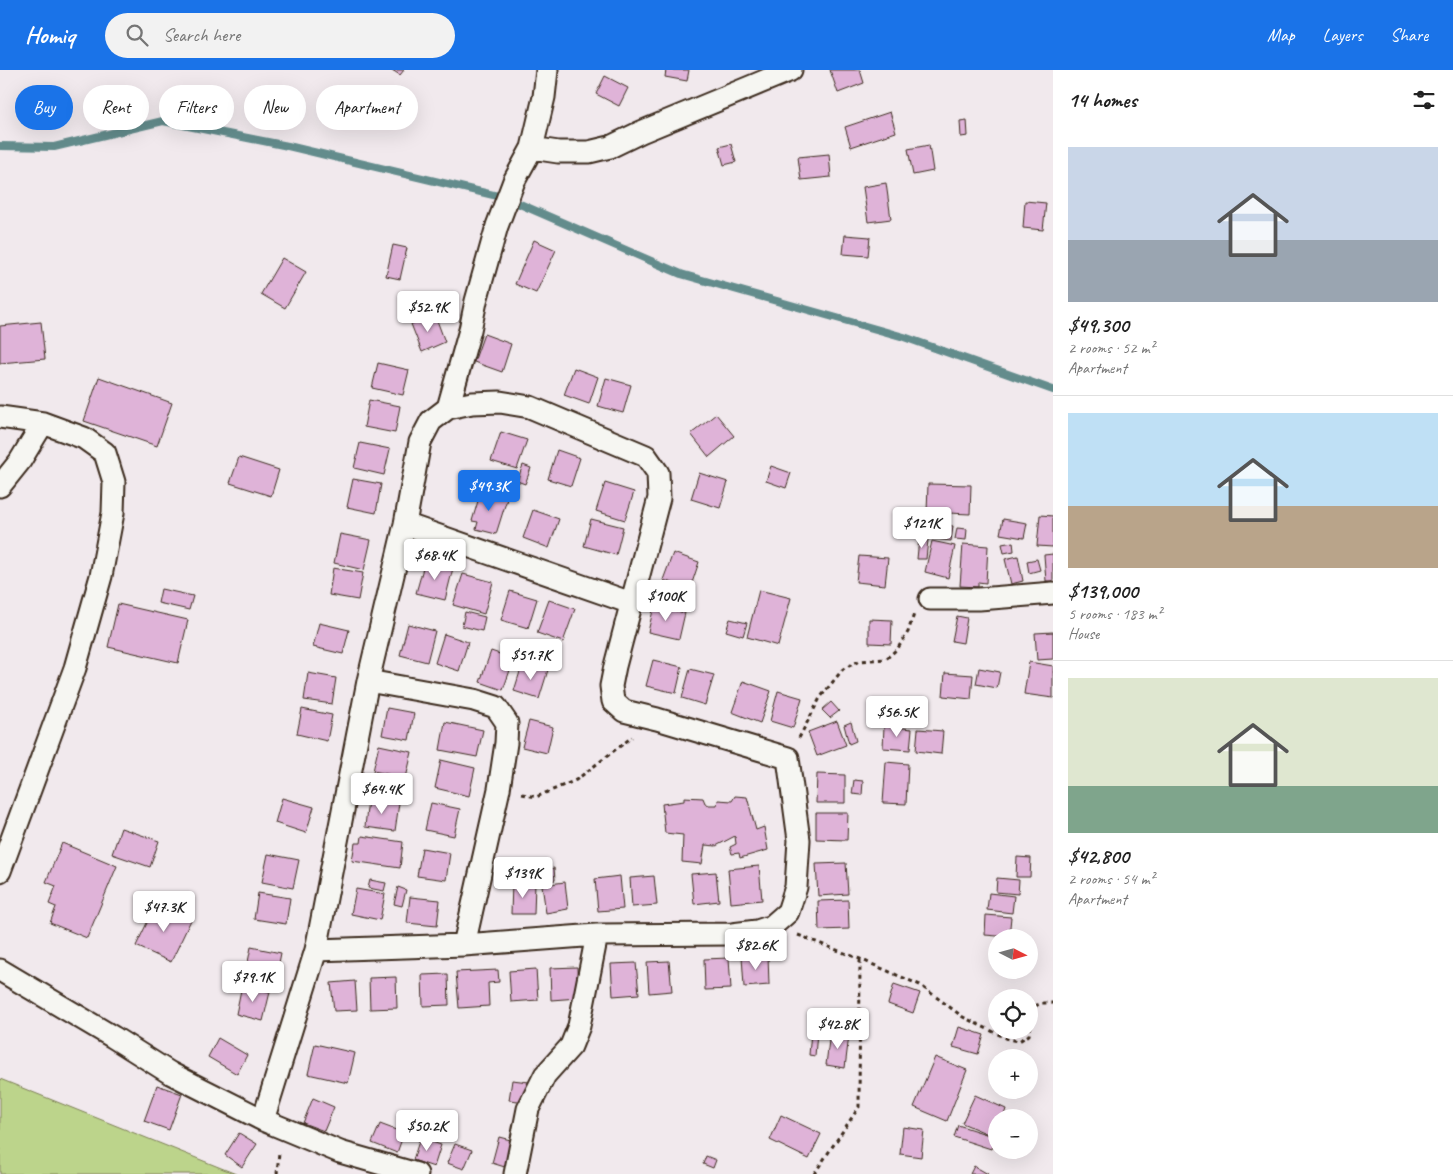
<!DOCTYPE html>
<html lang="en">
<head>
<meta charset="utf-8">
<style>
	:root { --surface:#fff; --page:#f2f2f2; --text:#222; --muted:#767676; --line:#e0e0e0; --accent:#1a73e8 }
	body { margin:0; font-family:Caveat,sans-serif; background:var(--page); color:var(--text); height:100vh; display:flex; flex-direction:column; font-size:19px; white-space:nowrap }
	* { box-sizing:border-box; margin:0 }
	p { font-size:16px; color:var(--muted) }
	.icon { flex:none; width:28px; height:28px; fill:none; stroke:currentColor; stroke-width:2; stroke-linecap:round; stroke-linejoin:round }
	.map { position:relative; flex:1; overflow:hidden }
	.drawer { display:flex; flex-direction:column; background:var(--surface); width:400px }
	.drawer>* { flex:none }
	.hud { position:absolute; left:15px; top:15px; width:475px; height:45px; display:flex; gap:10px }
	.needle { width:32px; rotate:96deg }
	.tools { position:absolute; left:988px; top:859px; display:grid; gap:10px }
	.tools a { display:grid; place-items:center; width:50px; height:50px; border-radius:50%; background:var(--surface); box-shadow:0 5px 20px #0002; font-size:25px }
	.price { position:absolute; translate:-50% -42px; padding:0 11px; border-radius:5px; background:#fff; color:#222; font-size:16px; line-height:32px; filter:drop-shadow(0 1px 2px #0008) }
	.price::after { content:''; position:absolute; left:50%; top:30px; width:15px; height:11px; margin-left:-8px; background:inherit; clip-path:polygon(0 0,100% 0,50% 100%) }
	.price.current { background:var(--accent); color:#fff }
	ul { padding:0; list-style:none }
	li { display:grid; align-content:center; gap:10px; height:265px; padding:0 15px }
	li+li { border-top:1px solid var(--line) }
	li span { display:grid; place-items:center; height:155px; border-radius:0px; color:#555 }
	li>.icon { margin-inline-start:auto }
	span .icon { width:90px; height:90px; fill:#fffc; stroke-width:1 }
	li b { font-size:21px }
	h2 { display:flex; justify-content:space-between; align-items:center; height:60px; padding:0 15px; font-size:21px }
	.pill { padding:0 18px; border-radius:22px; background:var(--surface); box-shadow:0 5px 20px #0002; font-size:18px; line-height:45px }
	.pill.current { background:var(--accent); color:#fff }
	header { display:flex; align-items:center; gap:30px; box-sizing:border-box; height:70px; padding:0 25px; background:var(--accent); color:#fff }
	header strong { font-size:24px }
	nav { display:flex; gap:28px; margin-inline-start:auto; font-size:18px }
	.search { width:350px; height:45px; background:var(--page); display:flex; align-items:center; gap:12px; box-sizing:border-box; padding:0 18px; border-radius:28px; color:var(--muted); font-size:19px }
	main { display:flex; flex:1; min-height:0 }
	.map>svg:first-child { display:block }
</style>
</head>
<body>
<header>
<strong>Homiq</strong>
<div class="search"><svg class="icon" aria-label="search" viewBox="0 0 24 24"><circle cx="10" cy="10" r="6"/><path d="M15 15l6 6"/></svg>Search here</div>
<nav><a>Map</a><a>Layers</a><a>Share</a></nav>
</header>
<main>
<div class="map">
<svg width="1053" height="1104" viewBox="0 0 1053 1104">
	<rect width="100%" height="100%" fill="#f1e9ed"/>
	<filter id="ink" filterUnits="userSpaceOnUse"><feTurbulence type="fractalNoise" baseFrequency=".02" numOctaves="2"/><feDisplacementMap in="SourceGraphic" scale="10" xChannelSelector="R" yChannelSelector="G"/><feConvolveMatrix kernelMatrix="1 2 1 2 8 2 1 2 1" color-interpolation-filters="sRGB"/></filter>
	<g filter="url(#ink)">
		<path fill="#bcd48b" stroke="#7c7f54" d="M 0,1009 L 236,1104 L 0,1104 Z"/>
		<g fill="none" stroke-linecap="round" stroke-linejoin="round">
			<path stroke="#638c8c" stroke-width="8" d="M 0,76 L 54,77 L 163,51 L 288,76 L 506,128 L 681,204 L 904,267 L 1053,320"/>
		</g>
		<path fill="#dfb3d8" stroke="#3b2a1e" d="M 392,0 L 404,0 L 400,5 Z
			M 666,0 L 689,0 L 687,11 L 665,7 Z
			M 830,0 L 860,0 L 864,13 L 838,23 Z
			M 605,6 L 628,18 L 619,36 L 596,24 Z
			M 890,42 L 896,62 L 851,77 L 845,57 Z
			M 967,50 L 968,66 L 961,67 L 960,51 Z
			M 731,74 L 736,92 L 724,95 L 719,77 Z
			M 929,75 L 933,101 L 913,105 L 908,79 Z
			M 829,84 L 831,107 L 801,110 L 798,87 Z
			M 886,113 L 891,149 L 868,152 L 863,117 Z
			M 1025,131 L 1046,133 L 1043,160 L 1023,158 Z
			M 845,165 L 870,167 L 868,186 L 843,184 Z
			M 534,170 L 556,180 L 536,223 L 515,214 Z
			M 393,175 L 407,178 L 400,209 L 386,206 Z
			M 282,188 L 306,202 L 285,238 L 261,224 Z
			M 435,245 L 445,272 L 422,282 L 411,254 Z
			M 41,252 L 45,289 L 0,293 L 0,256 Z
			M 484,264 L 511,274 L 502,302 L 474,292 Z
			M 378,293 L 409,300 L 403,325 L 372,318 Z
			M 574,298 L 598,307 L 589,334 L 564,325 Z
			M 99,307 L 172,333 L 157,376 L 84,351 Z
			M 606,308 L 631,315 L 623,343 L 598,336 Z
			M 369,330 L 400,336 L 395,363 L 364,357 Z
			M 716,344 L 734,366 L 709,387 L 691,364 Z
			M 501,362 L 527,370 L 517,399 L 491,391 Z
			M 360,373 L 390,379 L 384,405 L 354,398 Z
			M 557,380 L 580,388 L 571,416 L 548,409 Z
			M 239,387 L 279,400 L 271,426 L 230,413 Z
			M 523,395 L 531,398 L 525,414 L 517,411 Z
			M 771,396 L 791,403 L 786,418 L 766,411 Z
			M 699,403 L 728,412 L 720,438 L 691,429 Z
			M 353,409 L 381,414 L 376,443 L 347,437 Z
			M 605,413 L 634,422 L 625,450 L 596,441 Z
			M 928,414 L 971,415 L 970,444 L 927,442 Z
			M 481,421 L 507,429 L 496,464 L 476,459 L 478,452 L 472,451 Z
			M 533,440 L 559,449 L 549,478 L 523,468 Z
			M 1040,445 L 1053,446 L 1053,477 L 1037,476 Z
			M 591,449 L 623,457 L 616,485 L 584,476 Z
			M 1003,449 L 1027,453 L 1024,468 L 1000,464 Z
			M 930,453 L 953,456 L 951,471 L 928,468 Z
			M 957,458 L 967,459 L 966,470 L 955,469 Z
			M 340,464 L 371,470 L 364,500 L 334,493 Z
			M 919,469 L 928,470 L 926,489 L 917,489 Z
			M 932,471 L 955,476 L 948,508 L 925,502 Z
			M 1013,472 L 1014,481 L 1004,483 L 1002,474 Z
			M 963,474 L 988,476 L 986,513 L 978,512 L 978,517 L 960,516 Z
			M 673,483 L 699,492 L 690,519 L 663,510 Z
			M 1053,484 L 1053,511 L 1046,511 L 1044,485 Z
			M 859,486 L 888,488 L 885,515 L 856,512 Z
			M 1018,486 L 1023,511 L 1011,514 L 1005,489 Z
			M 1037,489 L 1040,500 L 1029,503 L 1027,491 Z
			M 425,491 L 453,498 L 445,530 L 416,523 Z
			M 333,498 L 363,503 L 358,530 L 329,525 Z
			M 463,504 L 493,512 L 484,544 L 453,535 Z
			M 161,519 L 193,526 L 189,540 L 158,533 Z
			M 759,520 L 791,528 L 778,576 L 747,567 Z
			M 510,521 L 537,529 L 528,558 L 501,550 Z
			M 549,530 L 575,539 L 563,572 L 537,563 Z
			M 118,534 L 188,550 L 178,593 L 108,577 Z
			M 654,536 L 685,543 L 679,569 L 648,562 Z
			M 465,542 L 485,547 L 482,561 L 462,556 Z
			M 957,546 L 967,548 L 963,573 L 952,571 Z
			M 730,549 L 747,553 L 743,566 L 726,561 Z
			M 869,549 L 892,550 L 891,574 L 869,573 Z
			M 319,553 L 349,560 L 343,584 L 313,577 Z
			M 408,554 L 435,561 L 427,592 L 400,585 Z
			M 1053,562 L 1053,589 L 1037,590 L 1035,563 Z
			M 444,564 L 468,572 L 459,601 L 435,593 Z
			M 491,581 L 514,589 L 503,620 L 480,612 Z
			M 653,590 L 682,597 L 676,623 L 646,616 Z
			M 523,592 L 548,600 L 539,629 L 514,621 Z
			M 1029,592 L 1053,596 L 1053,628 L 1024,624 Z
			M 979,598 L 1000,602 L 997,618 L 976,614 Z
			M 690,599 L 714,605 L 705,635 L 682,628 Z
			M 308,603 L 336,608 L 332,634 L 304,630 Z
			M 945,603 L 973,605 L 971,629 L 943,626 Z
			M 743,611 L 771,621 L 760,653 L 732,642 Z
			M 778,621 L 802,628 L 793,658 L 770,651 Z
			M 831,632 L 839,641 L 830,648 L 822,640 Z
			M 387,638 L 414,643 L 409,670 L 382,665 Z
			M 302,639 L 332,645 L 327,671 L 297,664 Z
			M 529,651 L 553,657 L 547,683 L 522,677 Z
			M 837,651 L 846,675 L 817,686 L 808,662 Z
			M 445,652 L 483,660 L 477,687 L 440,680 Z
			M 851,652 L 856,671 L 849,674 L 844,655 Z
			M 884,656 L 912,659 L 910,680 L 883,678 Z
			M 918,659 L 943,661 L 941,684 L 916,681 Z
			M 379,675 L 412,682 L 406,708 L 373,701 Z
			M 441,690 L 475,698 L 469,726 L 435,718 Z
			M 886,692 L 908,694 L 906,734 L 883,733 Z
			M 817,704 L 845,705 L 845,733 L 816,733 Z
			M 854,710 L 863,711 L 862,725 L 852,724 Z
			M 735,726 L 747,727 L 756,760 L 764,757 L 768,780 L 740,788 L 739,783 L 732,784 L 730,777 L 736,774 L 735,766 L 716,776 L 705,775 L 702,794 L 682,792 L 683,765 L 665,763 L 662,734 L 684,731 L 684,727 L 703,728 L 705,733 L 709,735 L 717,735 L 718,730 L 732,731 Z
			M 282,728 L 314,737 L 306,763 L 275,753 Z
			M 368,729 L 399,733 L 395,761 L 365,757 Z
			M 431,733 L 460,739 L 454,766 L 425,760 Z
			M 816,743 L 848,743 L 847,770 L 816,769 Z
			M 121,758 L 159,771 L 150,797 L 112,784 Z
			M 362,766 L 403,772 L 400,798 L 352,791 L 355,773 L 361,773 Z
			M 62,773 L 117,796 L 87,868 L 50,853 L 56,837 L 49,834 L 56,816 L 46,812 Z
			M 422,778 L 450,783 L 446,810 L 417,806 Z
			M 268,784 L 299,790 L 293,818 L 262,812 Z
			M 1017,787 L 1031,788 L 1030,807 L 1016,807 Z
			M 846,793 L 848,824 L 818,826 L 816,794 Z
			M 497,795 L 507,796 L 506,812 L 495,811 Z
			M 759,796 L 762,830 L 731,833 L 728,799 Z
			M 554,798 L 555,810 L 544,812 L 543,800 Z
			M 716,802 L 719,831 L 694,834 L 691,804 Z
			M 620,806 L 623,839 L 598,841 L 595,809 Z
			M 654,806 L 657,835 L 632,837 L 630,808 Z
			M 997,808 L 1019,810 L 1018,824 L 996,822 Z
			M 370,810 L 386,813 L 384,821 L 368,818 Z
			M 565,812 L 568,839 L 546,843 L 542,815 Z
			M 512,813 L 535,813 L 534,844 L 511,844 Z
			M 398,817 L 406,820 L 402,836 L 394,834 Z
			M 356,819 L 385,824 L 380,850 L 351,844 Z
			M 258,823 L 290,828 L 286,854 L 254,849 Z
			M 989,823 L 1014,826 L 1012,843 L 987,840 Z
			M 410,827 L 440,830 L 437,856 L 407,853 Z
			M 848,830 L 849,859 L 819,860 L 818,831 Z
			M 156,834 L 191,850 L 171,892 L 136,876 Z
			M 986,845 L 1011,847 L 1009,867 L 985,865 Z
			M 251,877 L 281,883 L 276,908 L 246,902 Z
			M 768,885 L 769,915 L 744,917 L 742,886 Z
			M 729,888 L 731,919 L 705,920 L 704,889 Z
			M 669,891 L 672,921 L 649,923 L 647,892 Z
			M 636,893 L 639,924 L 613,926 L 611,894 Z
			M 577,897 L 578,928 L 551,930 L 550,898 Z
			M 536,899 L 538,930 L 511,932 L 509,901 Z
			M 498,900 L 499,912 L 488,913 L 489,936 L 459,938 L 456,902 Z
			M 448,904 L 449,935 L 423,936 L 422,905 Z
			M 396,907 L 397,938 L 370,939 L 369,908 Z
			M 355,911 L 357,940 L 334,941 L 331,913 Z
			M 894,914 L 920,923 L 913,943 L 888,934 Z
			M 242,915 L 270,922 L 263,951 L 236,944 Z
			M 959,957 L 984,965 L 978,984 L 953,977 Z
			M 811,962 L 817,962 L 815,986 L 809,985 Z
			M 830,962 L 849,965 L 845,998 L 826,995 Z
			M 218,968 L 247,985 L 237,1004 L 208,987 Z
			M 315,974 L 355,983 L 348,1013 L 308,1004 Z
			M 935,987 L 967,1000 L 947,1051 L 914,1037 Z
			M 512,1010 L 529,1012 L 527,1032 L 509,1030 Z
			M 157,1015 L 182,1024 L 169,1060 L 144,1051 Z
			M 975,1025 L 1006,1039 L 1003,1048 L 996,1048 L 995,1067 L 962,1053 Z
			M 313,1028 L 334,1037 L 324,1061 L 303,1053 Z
			M 781,1045 L 821,1064 L 809,1089 L 770,1070 Z
			M 380,1054 L 404,1063 L 397,1083 L 372,1073 Z
			M 958,1055 L 995,1067 L 991,1079 L 954,1067 Z
			M 903,1057 L 924,1060 L 921,1087 L 900,1084 Z
			M 239,1063 L 257,1074 L 242,1097 L 225,1085 Z
			M 499,1067 L 518,1072 L 511,1099 L 492,1093 Z
			M 420,1068 L 441,1075 L 434,1097 L 413,1090 Z
			M 455,1074 L 472,1080 L 464,1099 L 447,1093 Z
			M 706,1086 L 716,1090 L 713,1098 L 703,1094 Z
			M 974,1096 L 988,1104 L 970,1104 Z"/>
		<g fill="none" stroke-linecap="round" stroke-linejoin="round">
			<defs>
				<path id="minor" d="M 532,78 L 558,82 L 589,82 L 610,77 L 641,62 L 791,0
					M 448,338 L 470,260 L 476,231 L 497,156 L 514,111 L 532,78 L 544,27 L 547,0
					M 0,347 L 43,353 L 84,368 L 105,383 L 114,412 L 113,443 L 101,506 L 75,598 L 0,801
					M 0,416 L 20,391 L 43,353
					M 405,454 L 631,533
					M 930,529 L 979,529 L 1053,523
					M 368,611 L 474,630 L 496,637 L 507,653 L 506,673 L 499,719 L 464,875
					M 0,900 L 113,967 L 170,1003 L 263,1050 L 340,1082 L 417,1104
					M 263,1050 L 316,880 L 368,611 L 405,454 L 420,372 L 431,351 L 448,338 L 472,333 L 500,332 L 530,337 L 646,386 L 658,403 L 659,428 L 615,596 L 611,616 L 613,631 L 624,641 L 657,649 L 788,688 L 799,770 L 796,817 L 788,842 L 772,856 L 757,861 L 732,864 L 597,865 L 464,875 L 316,880
					M 515,1104 L 528,1039 L 545,1005 L 571,976 L 579,956 L 597,865"/>
			</defs>
			<use href="#minor" stroke="#3b2a1e" stroke-width="25"/>
			<path stroke="#3b2a1e" stroke-width="3" stroke-dasharray="4 4" stroke-linecap="butt" d="M 799,668 L 820,628 L 843,599 L 859,591 L 886,589 L 898,578 L 908,562 L 914,544
				M 522,724 L 536,727 L 576,710 L 632,667
				M 798,865 L 860,889 L 920,915 L 963,947 L 1008,969 L 1019,971 L 1029,965 L 1035,936 L 1042,933 L 1053,933
				M 277,1104 L 279,1082
				M 814,1104 L 859,1037 L 860,889"/>
			<use href="#minor" stroke="#f6f6f2" stroke-width="21"/>
		</g>
	</g>
</svg>
<div class="tools">
<a><svg class="needle" viewBox="-14 -14 28 28"><path d="M0-13l5 13h-10z" fill="#e53935"/><path d="M0 13l5-13h-10z" fill="#767676"/></svg></a>
<a><svg class="icon" aria-label="locate" viewBox="0 0 24 24"><circle cx="12" cy="12" r="6"/><path d="M12 2v4M12 18v4M2 12h4M18 12h4"/></svg></a>
<a>+</a>
<a>−</a>
</div>
<b class="price" style="left:428px;top:263px">$52.9K</b>
<b class="price current" style="left:489px;top:442px">$49.3K</b>
<b class="price" style="left:922px;top:479px">$121K</b>
<b class="price" style="left:435px;top:511px">$68.4K</b>
<b class="price" style="left:666px;top:552px">$100K</b>
<b class="price" style="left:531px;top:611px">$51.7K</b>
<b class="price" style="left:897px;top:668px">$56.5K</b>
<b class="price" style="left:382px;top:745px">$64.4K</b>
<b class="price" style="left:523px;top:829px">$139K</b>
<b class="price" style="left:164px;top:863px">$47.3K</b>
<b class="price" style="left:756px;top:901px">$82.6K</b>
<b class="price" style="left:253px;top:933px">$79.1K</b>
<b class="price" style="left:838px;top:980px">$42.8K</b>
<b class="price" style="left:427px;top:1082px">$50.2K</b>
<div class="hud">
<a class="pill current">Buy</a>
<a class="pill">Rent</a>
<a class="pill">Filters</a>
<a class="pill">New</a>
<a class="pill">Apartment</a>
</div>
</div>
<section class="drawer">
<h2>14 homes<svg class="icon" aria-label="filters" viewBox="0 0 24 24"><path d="M4 7h16M4 17h16"/><circle cx="9" cy="7" r="2"/><circle cx="15" cy="17" r="2"/></svg></h2>
<ul>
<li><span style="background:linear-gradient(#c9d6e8 60%,#9aa5b1 0)"><svg class="icon" aria-label="home" viewBox="0 0 24 24"><path d="M3 11l9-7 9 7M6 9v11h12V9"/></svg></span><div><b>$49,300</b><p>2 rooms · 52 m²</p><p>Apartment</p></div></li>
<li><span style="background:linear-gradient(#bfe0f5 60%,#b9a48a 0)"><svg class="icon" aria-label="home" viewBox="0 0 24 24"><path d="M3 11l9-7 9 7M6 9v11h12V9"/></svg></span><div><b>$139,000</b><p>5 rooms · 183 m²</p><p>House</p></div></li>
<li><span style="background:linear-gradient(#dfe7d0 70%,#7fa58c 0)"><svg class="icon" aria-label="home" viewBox="0 0 24 24"><path d="M3 11l9-7 9 7M6 9v11h12V9"/></svg></span><div><b>$42,800</b><p>2 rooms · 54 m²</p><p>Apartment</p></div></li>
</ul>
</section>
</main>
</body>
</html>
